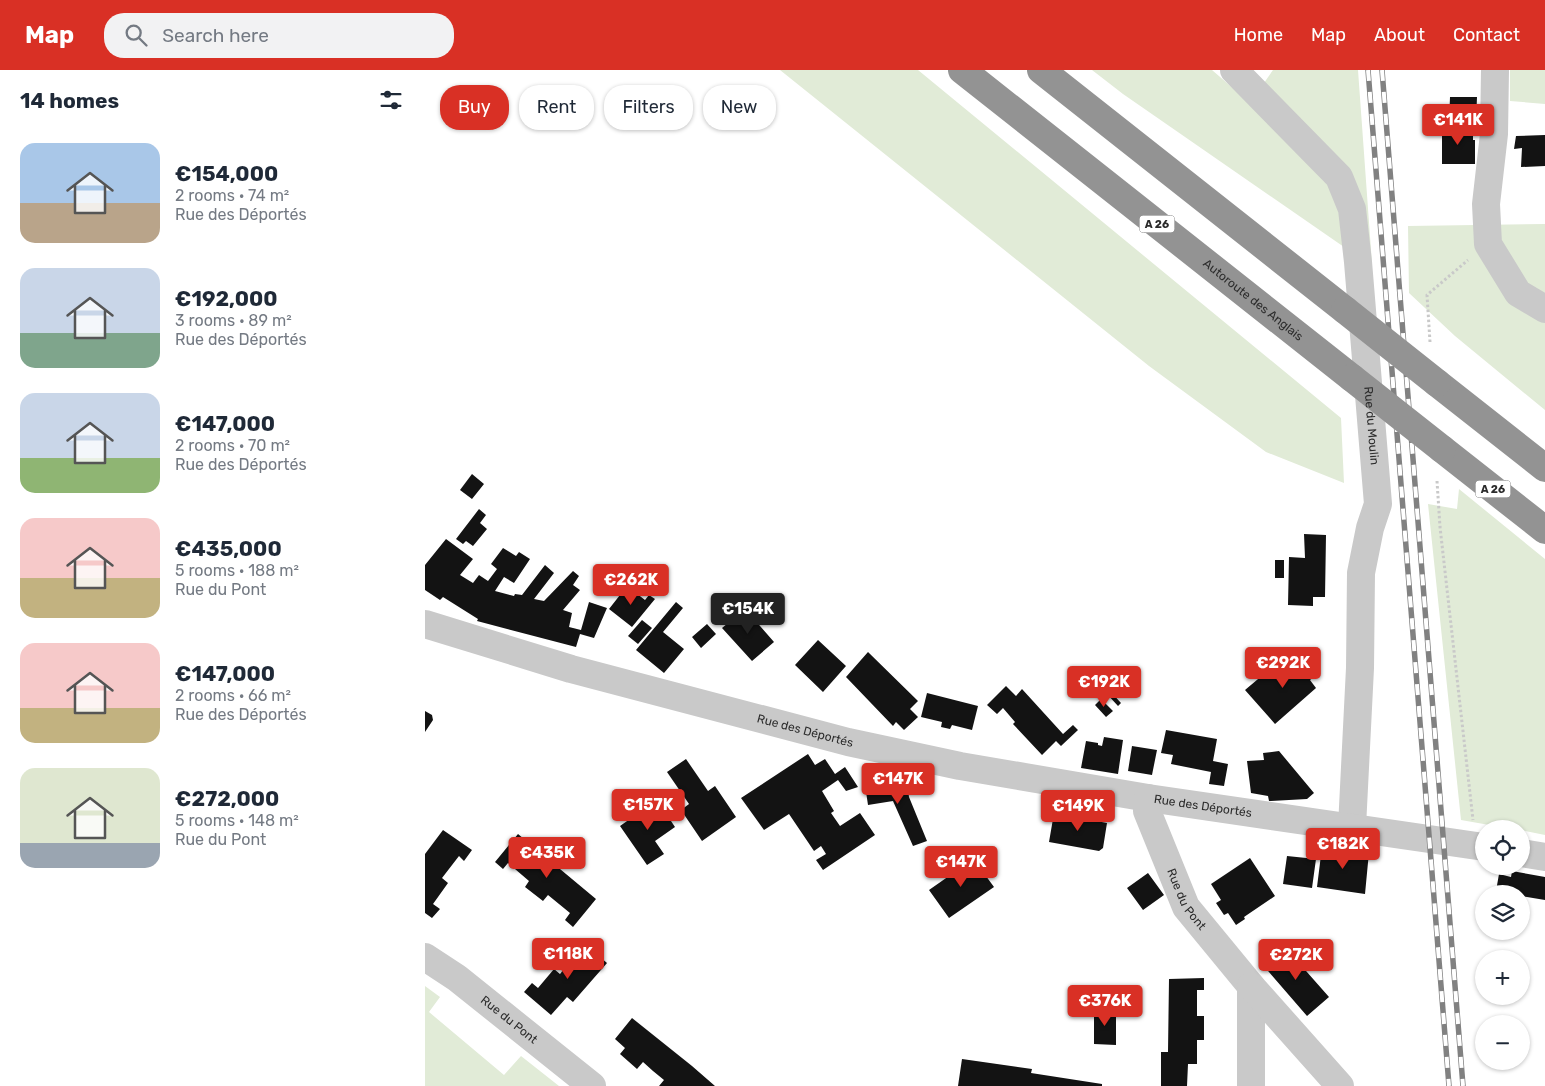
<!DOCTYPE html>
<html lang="en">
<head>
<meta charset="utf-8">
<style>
	:root { --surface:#fff; --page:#f2f2f3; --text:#1f2937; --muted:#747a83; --accent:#d93025 }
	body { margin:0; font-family:Rubik,sans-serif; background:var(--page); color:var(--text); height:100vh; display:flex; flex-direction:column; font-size:19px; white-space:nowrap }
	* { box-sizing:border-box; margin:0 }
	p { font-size:16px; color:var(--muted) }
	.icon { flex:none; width:28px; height:28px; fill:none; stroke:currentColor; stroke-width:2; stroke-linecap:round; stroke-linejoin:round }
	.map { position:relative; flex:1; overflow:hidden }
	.drawer { display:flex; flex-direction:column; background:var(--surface); width:425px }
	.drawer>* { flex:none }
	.hud { position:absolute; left:15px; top:15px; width:475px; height:45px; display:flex; gap:10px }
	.tools { position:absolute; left:1050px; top:750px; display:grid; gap:10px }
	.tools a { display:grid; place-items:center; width:55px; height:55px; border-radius:50%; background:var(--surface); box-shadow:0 1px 4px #0004; font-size:25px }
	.price { position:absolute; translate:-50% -42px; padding:0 11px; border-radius:5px; background:var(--accent); color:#fff; font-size:16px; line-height:32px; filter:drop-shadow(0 1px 2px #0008) }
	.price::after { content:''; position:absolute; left:50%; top:30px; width:15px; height:11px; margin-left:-8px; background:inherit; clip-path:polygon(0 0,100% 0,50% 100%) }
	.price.selected { background:#222; color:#fff }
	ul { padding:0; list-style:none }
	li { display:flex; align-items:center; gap:15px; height:125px; padding:0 20px }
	li span { display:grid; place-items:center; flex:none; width:140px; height:100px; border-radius:15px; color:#555 }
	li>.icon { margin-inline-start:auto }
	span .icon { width:60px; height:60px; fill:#fffc; stroke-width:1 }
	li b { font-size:21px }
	h2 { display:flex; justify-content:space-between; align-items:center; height:60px; padding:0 20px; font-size:21px }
	.chip { padding:0 18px; border-radius:20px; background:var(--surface); box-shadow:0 1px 4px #0004; font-size:18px; line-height:45px }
	.chip.selected { background:var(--accent); color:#fff }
	header { display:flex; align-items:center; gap:30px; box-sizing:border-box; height:70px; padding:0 25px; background:var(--accent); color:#fff }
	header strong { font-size:24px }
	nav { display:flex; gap:28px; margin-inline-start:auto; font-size:18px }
	.search { width:350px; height:45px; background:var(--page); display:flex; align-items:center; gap:12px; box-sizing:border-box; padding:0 18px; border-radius:20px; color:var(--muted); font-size:19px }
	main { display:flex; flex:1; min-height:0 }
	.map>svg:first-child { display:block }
</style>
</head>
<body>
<header>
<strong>Map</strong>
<div class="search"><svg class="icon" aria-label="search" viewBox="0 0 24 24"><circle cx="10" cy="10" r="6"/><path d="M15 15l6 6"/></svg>Search here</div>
<nav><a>Home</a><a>Map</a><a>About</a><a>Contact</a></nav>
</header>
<main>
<section class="drawer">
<h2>14 homes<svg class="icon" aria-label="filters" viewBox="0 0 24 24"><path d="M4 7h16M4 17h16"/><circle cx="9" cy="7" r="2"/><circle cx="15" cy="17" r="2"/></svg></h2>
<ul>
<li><span style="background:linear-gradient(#a9c7e8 60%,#b9a48a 0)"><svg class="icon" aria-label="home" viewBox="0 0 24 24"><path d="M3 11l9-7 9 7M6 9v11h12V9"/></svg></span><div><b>€154,000</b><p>2 rooms · 74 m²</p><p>Rue des Déportés</p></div></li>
<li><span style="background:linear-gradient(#c9d6e8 65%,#7fa58c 0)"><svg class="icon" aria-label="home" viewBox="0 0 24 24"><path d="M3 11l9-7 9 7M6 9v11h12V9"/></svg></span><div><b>€192,000</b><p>3 rooms · 89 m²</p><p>Rue des Déportés</p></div></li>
<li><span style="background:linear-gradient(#c9d6e8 65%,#8fb573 0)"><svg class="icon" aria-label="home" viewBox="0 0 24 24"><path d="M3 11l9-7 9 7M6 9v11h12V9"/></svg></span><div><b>€147,000</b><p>2 rooms · 70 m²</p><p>Rue des Déportés</p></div></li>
<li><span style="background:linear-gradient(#f6c9c9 60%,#c2b280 0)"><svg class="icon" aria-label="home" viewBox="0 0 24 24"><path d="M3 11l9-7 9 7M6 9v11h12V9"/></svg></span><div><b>€435,000</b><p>5 rooms · 188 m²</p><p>Rue du Pont</p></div></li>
<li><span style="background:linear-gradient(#f6c9c9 65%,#c2b280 0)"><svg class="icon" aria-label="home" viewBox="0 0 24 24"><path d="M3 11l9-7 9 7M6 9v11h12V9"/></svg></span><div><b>€147,000</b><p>2 rooms · 66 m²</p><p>Rue des Déportés</p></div></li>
<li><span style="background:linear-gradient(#dfe7d0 75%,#9aa5b1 0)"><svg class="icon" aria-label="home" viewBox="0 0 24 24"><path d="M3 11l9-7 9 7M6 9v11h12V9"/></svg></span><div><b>€272,000</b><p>5 rooms · 148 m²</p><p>Rue du Pont</p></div></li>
</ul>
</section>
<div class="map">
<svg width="1120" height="1016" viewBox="0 0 1120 1016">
	<rect width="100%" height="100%" fill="#fff"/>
	<path fill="#e1ebd7" d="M 355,0 L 493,0 L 916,348 L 919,413 L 841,382 L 724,296 Z
		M 667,0 L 787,0 L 825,33 L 848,0 L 933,0 L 947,194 L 919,177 L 698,24 Z
		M 1085,0 L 1120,0 L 1120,34 L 1085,31 Z
		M 1120,154 L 1120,340 L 1030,266 L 984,223 L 983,156 Z
		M 1034,419 L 1120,489 L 1120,765 L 1096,760 L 1096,759 L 1087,759 L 1036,750 L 1003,434 L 1032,439 Z
		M 0,916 L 15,927 L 4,942 L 79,1005 L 96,986 L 134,1016 L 0,1016 Z"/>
	<path fill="#131313" d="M 1025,27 L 1052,27 L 1051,52 L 1024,52 Z
		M 1017,56 L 1048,57 L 1048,70 L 1050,70 L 1050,94 L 1017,94 Z
		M 1120,65 L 1120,96 L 1096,97 L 1097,78 L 1089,79 L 1091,66 Z
		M 47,404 L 59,414 L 47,429 L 35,420 Z
		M 54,439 L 61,445 L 55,453 L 62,459 L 48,476 L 41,471 L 38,474 L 31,469 Z
		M 879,464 L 901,465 L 900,527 L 888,527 L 888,536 L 863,535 L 864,487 L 880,488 Z
		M 21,469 L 48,489 L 35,505 L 48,513 L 54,505 L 63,511 L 72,499 L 66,494 L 78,478 L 91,486 L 94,482 L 105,489 L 89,513 L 79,507 L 70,521 L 89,526 L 90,524 L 97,525 L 120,495 L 129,503 L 109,529 L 119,531 L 148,501 L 154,506 L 148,515 L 155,520 L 138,540 L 147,543 L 144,557 L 156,560 L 164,532 L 182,538 L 169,568 L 155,564 L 151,577 L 52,551 L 53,549 L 18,527 L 15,530 L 0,520 L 0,495 Z
		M 850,490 L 859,490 L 859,508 L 850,508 Z
		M 202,516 L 220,530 L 224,525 L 230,529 L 207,557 L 184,539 Z
		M 251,532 L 258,538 L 238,562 L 259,579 L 239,603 L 211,580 Z
		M 320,539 L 349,572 L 327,591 L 297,558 Z
		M 217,550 L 227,558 L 213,574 L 203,566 Z
		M 282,554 L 291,564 L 276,578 L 267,567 Z
		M 393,570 L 421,596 L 398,622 L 370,595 Z
		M 443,582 L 493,631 L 485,639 L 493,647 L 479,660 L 471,652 L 468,656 L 421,607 Z
		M 881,586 L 895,602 L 885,610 L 891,618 L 850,654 L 820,620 L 852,593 L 861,604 Z
		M 581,616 L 591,626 L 597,619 L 638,664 L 648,655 L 653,660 L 636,676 L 631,671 L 617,685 L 588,654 L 590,652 L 578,638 L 572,644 L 562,635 Z
		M 685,621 L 696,633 L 693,636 L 682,624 Z
		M 502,623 L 553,636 L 547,660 L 527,655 L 525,659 L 516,657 L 517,652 L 496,647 Z
		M 676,629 L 688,641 L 681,647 L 670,635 Z
		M 0,641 L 7,645 L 8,650 L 0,662 Z
		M 741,660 L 792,669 L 788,691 L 803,694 L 799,716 L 784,714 L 786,702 L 746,694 L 748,685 L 736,683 Z
		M 679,667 L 698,670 L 693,704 L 656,698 L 661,671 L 673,673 L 673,675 L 677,676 Z
		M 707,676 L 732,680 L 727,705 L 703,701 Z
		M 854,681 L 889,723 L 882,729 L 846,731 L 844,731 L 843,726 L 826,723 L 822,691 L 839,690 L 838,683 Z
		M 383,684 L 390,695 L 400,689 L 410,704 L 420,697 L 433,717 L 421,721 L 413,710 L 397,721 L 409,741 L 406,743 L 415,756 L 435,743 L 450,765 L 398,800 L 391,790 L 401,784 L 396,776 L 389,781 L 364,744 L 339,760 L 316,728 Z
		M 261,689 L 283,721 L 290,716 L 311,747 L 277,771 L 256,740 L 264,734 L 242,702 Z
		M 481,708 L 484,727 L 502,771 L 488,776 L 468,731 L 443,735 L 440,715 Z
		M 232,730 L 250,757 L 230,771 L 239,784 L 222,795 L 195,756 Z
		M 629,743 L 682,753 L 678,778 L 674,781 L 624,772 Z
		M 18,760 L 47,780 L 39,791 L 34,786 L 17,808 L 23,813 L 8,834 L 15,839 L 7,848 L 0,843 L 0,784 Z
		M 93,764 L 171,829 L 148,857 L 140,850 L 145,843 L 123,825 L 118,831 L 100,817 L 104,811 L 83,793 L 78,799 L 70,792 Z
		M 897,777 L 944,782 L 940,824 L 892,817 Z
		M 862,786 L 891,789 L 887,818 L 858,814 Z
		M 547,787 L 569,817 L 524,848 L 504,820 L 524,806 L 523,805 Z
		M 825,788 L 850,826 L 819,847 L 820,849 L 811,855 L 803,843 L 799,845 L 791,833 L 796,830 L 786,814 Z
		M 1087,801 L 1120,807 L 1120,830 L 1096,826 L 1096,824 L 1071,821 L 1074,804 L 1086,807 Z
		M 723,803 L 739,825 L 718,840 L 702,818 Z
		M 155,870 L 182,893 L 148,932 L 142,927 L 126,945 L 99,922 L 107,913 L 113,918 L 129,899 L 135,904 L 153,882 L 148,878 Z
		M 859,876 L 904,927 L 882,946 L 837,894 Z
		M 779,908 L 779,920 L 772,920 L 772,946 L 779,946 L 779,970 L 772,970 L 772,994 L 763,994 L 762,1016 L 736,1016 L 736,982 L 743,982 L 744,909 Z
		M 669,939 L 691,939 L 691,975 L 669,974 Z
		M 207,948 L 267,996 L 290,1016 L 234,1016 L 239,1010 L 228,1001 L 218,992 L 212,999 L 195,984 L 200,978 L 190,969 Z
		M 537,989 L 607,999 L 606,1003 L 677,1014 L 677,1016 L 533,1016 Z"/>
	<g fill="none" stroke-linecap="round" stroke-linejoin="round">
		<path stroke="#c9c9c9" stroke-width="3" stroke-dasharray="2.5 2.5" stroke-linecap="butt" d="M 1005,272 L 1002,225 L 1043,190
			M 1012,411 L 1015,457 L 1048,750"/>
		<g stroke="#c9c9c9" stroke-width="28">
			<path id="s1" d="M 809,0 L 914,107 L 927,139 L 933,192 L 953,434 L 945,458 L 936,503 L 935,598 L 927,757"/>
			<path d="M 1070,0 L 1069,64 L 1061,134 L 1063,174 L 1093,223 L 1120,239"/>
			<path id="s2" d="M 0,554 L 146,599 L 423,672 L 535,696 L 723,728 L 1059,777"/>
			<path id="s3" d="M 723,728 L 722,741 L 761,837 L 826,916 L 826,1016"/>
			<path d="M 1096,783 L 1120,787"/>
			<path id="s4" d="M 0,887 L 32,908 L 167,1016"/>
			<path d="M 826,916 L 915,1016"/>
		</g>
		<g stroke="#939393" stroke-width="28">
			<path id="s5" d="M 537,0 L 927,308"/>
			<path d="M 616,0 L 920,240"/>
			<path d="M 1012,313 L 1120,398"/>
			<path d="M 1017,379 L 1120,460"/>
		</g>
		<defs>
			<path id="rail" d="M 943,0 L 1024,1016
				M 957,0 L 1038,1016"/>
		</defs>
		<use href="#rail" stroke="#818181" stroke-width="5.5"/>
		<use href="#rail" stroke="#fff" stroke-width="4" stroke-dasharray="11" stroke-linecap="butt"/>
		<path stroke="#939393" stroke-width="28" d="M 920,240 L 1012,313
			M 927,308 L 1017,379"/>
	</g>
	<g text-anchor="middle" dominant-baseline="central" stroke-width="5" stroke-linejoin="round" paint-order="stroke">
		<g fill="#fff" stroke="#6b6b6b" stroke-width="1">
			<rect x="714.5" y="145.5" width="35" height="17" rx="4"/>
			<rect x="1050.5" y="410.5" width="35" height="17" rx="4"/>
		</g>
		<g font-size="11" font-weight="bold" fill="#2c2c2c">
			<text x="732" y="154">A 26</text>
			<text x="1068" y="419">A 26</text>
		</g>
		<g font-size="12" fill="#2c2c2c" stroke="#fff">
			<text stroke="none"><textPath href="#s5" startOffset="371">Autoroute des Anglais</textPath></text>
			<text stroke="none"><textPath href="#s1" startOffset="402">Rue du Moulin</textPath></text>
			<text stroke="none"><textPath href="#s2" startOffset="395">Rue des Déportés</textPath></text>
			<text stroke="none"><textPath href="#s2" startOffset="800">Rue des Déportés</textPath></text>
			<text stroke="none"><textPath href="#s3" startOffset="110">Rue du Pont</textPath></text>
			<text stroke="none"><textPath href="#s4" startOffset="105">Rue du Pont</textPath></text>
		</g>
	</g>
</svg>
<div class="tools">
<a><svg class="icon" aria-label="locate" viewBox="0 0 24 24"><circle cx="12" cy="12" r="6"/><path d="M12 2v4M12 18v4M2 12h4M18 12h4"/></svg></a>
<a><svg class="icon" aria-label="layers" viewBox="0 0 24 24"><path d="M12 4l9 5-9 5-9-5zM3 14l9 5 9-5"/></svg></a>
<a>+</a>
<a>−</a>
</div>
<b class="price" style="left:1033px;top:76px">€141K</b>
<b class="price" style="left:206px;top:536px">€262K</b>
<b class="price selected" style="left:323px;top:565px">€154K</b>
<b class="price" style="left:858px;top:619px">€292K</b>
<b class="price" style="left:679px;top:638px">€192K</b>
<b class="price" style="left:473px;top:735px">€147K</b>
<b class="price" style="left:223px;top:761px">€157K</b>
<b class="price" style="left:653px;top:762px">€149K</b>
<b class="price" style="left:918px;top:800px">€182K</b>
<b class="price" style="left:122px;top:809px">€435K</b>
<b class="price" style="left:536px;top:818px">€147K</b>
<b class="price" style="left:143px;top:910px">€118K</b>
<b class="price" style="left:871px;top:911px">€272K</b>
<b class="price" style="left:680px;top:957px">€376K</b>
<div class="hud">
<a class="chip selected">Buy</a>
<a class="chip">Rent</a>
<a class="chip">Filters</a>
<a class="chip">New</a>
</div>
</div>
</main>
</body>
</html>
